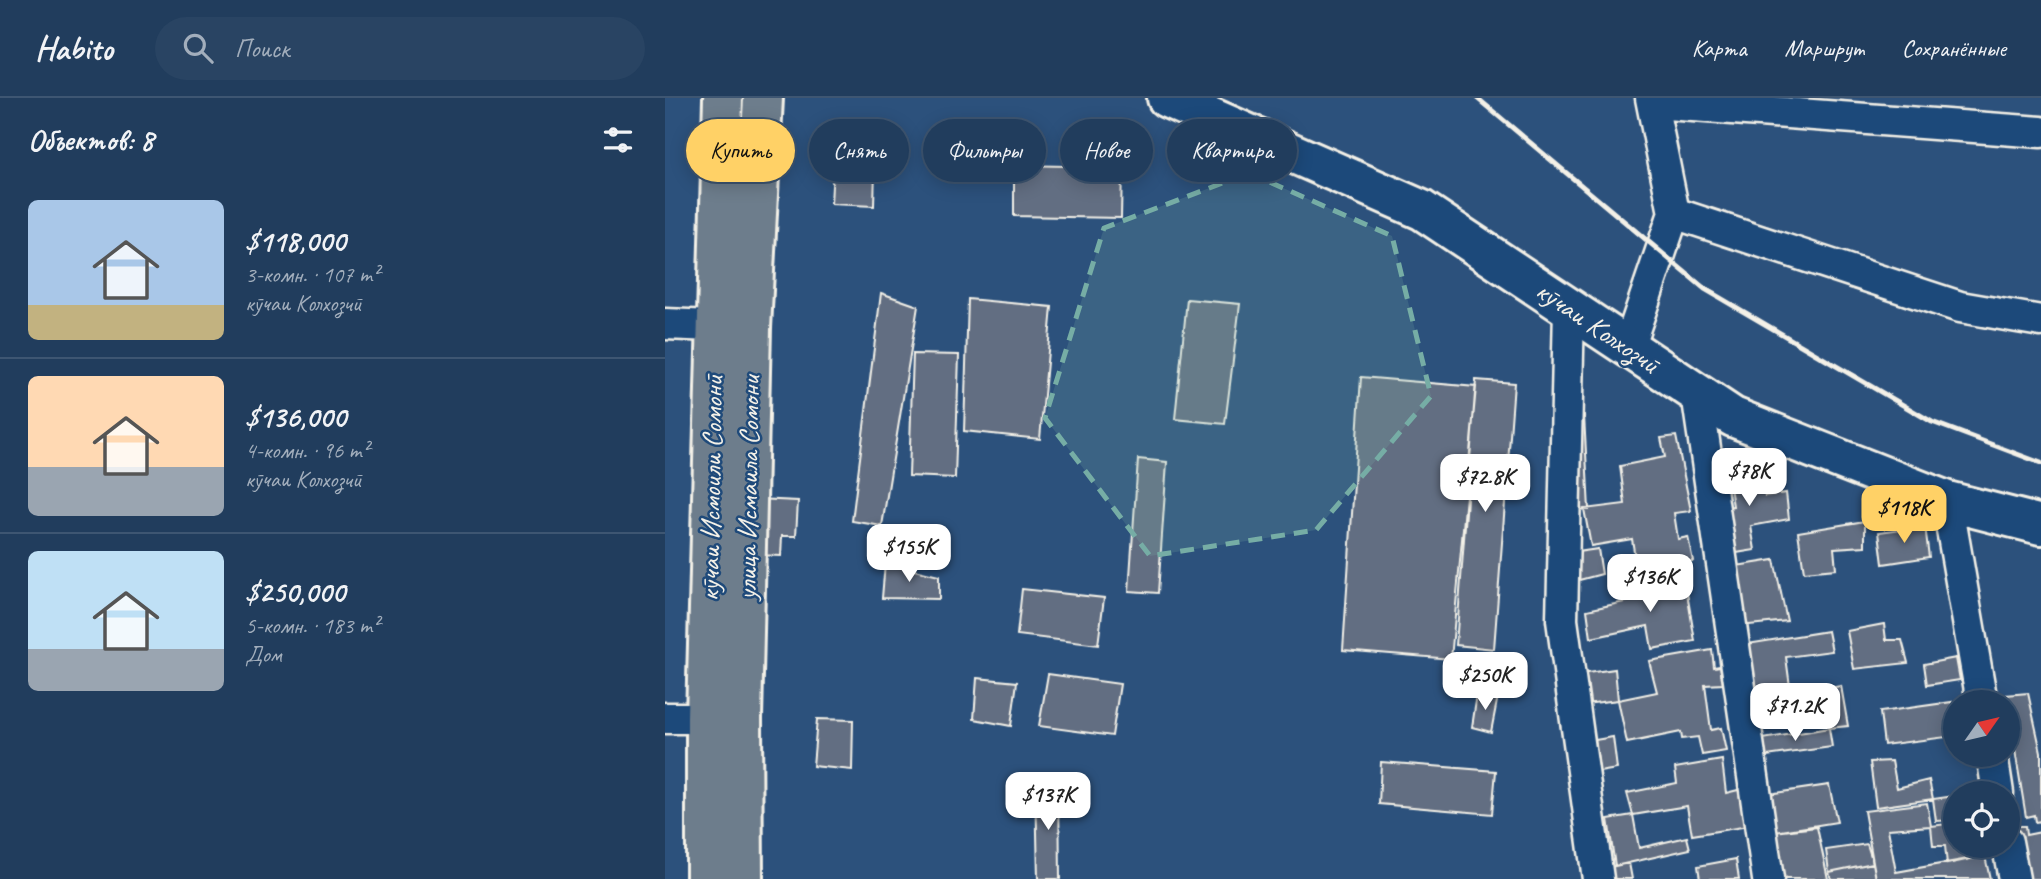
<!DOCTYPE html>
<html lang="ru">
<head>
<meta charset="utf-8">
<style>
	:root { --surface:#213d5d; --page:#294463; --text:#f1f3f6; --muted:#a2aebc; --line:#3e5672; --accent:#ffd166 }
	body { margin:0; font-family:Caveat,sans-serif; background:var(--page); color:var(--text); height:100vh; display:flex; flex-direction:column; font-size:26px; white-space:nowrap }
	* { box-sizing:border-box; margin:0 }
	p { font-size:23px; color:var(--muted) }
	.icon { flex:none; width:38px; height:38px; fill:none; stroke:currentColor; stroke-width:2; stroke-linecap:round; stroke-linejoin:round }
	.map { position:relative; flex:1; overflow:hidden }
	.panel { display:flex; flex-direction:column; background:var(--surface); width:665px }
	.panel>* { flex:none }
	.top-card { position:absolute; left:21px; top:21px; width:665px; height:63px; display:flex; gap:14px }
	.needle { width:46px; rotate:56deg }
	.controls { position:absolute; left:1278px; top:592px; display:grid; gap:14px }
	.controls a { display:grid; place-items:center; width:77px; height:77px; border-radius:50%; background:var(--surface); box-shadow:0 4px 18px #0003,0 0 0 2px var(--line); font-size:35px }
	.price { position:absolute; translate:-50% -60px; padding:0 16px; border-radius:14px; background:#fff; color:#222; font-size:23px; line-height:46px; filter:drop-shadow(0 2px 4px #0008) }
	.price::after { content:''; position:absolute; left:50%; top:42px; width:21px; height:16px; margin-left:-10px; background:inherit; clip-path:polygon(0 0,100% 0,50% 100%) }
	.price.on { background:var(--accent); color:#111 }
	ul { padding:0; list-style:none }
	li { display:flex; align-items:center; gap:21px; height:175px; padding:0 28px }
	li+li { border-top:2px solid var(--line) }
	li span { display:grid; place-items:center; flex:none; width:196px; height:140px; border-radius:10px; color:#555 }
	li>.icon { margin-inline-start:auto }
	span .icon { width:84px; height:84px; fill:#fffc; stroke-width:1 }
	li b { font-size:30px }
	h2 { display:flex; justify-content:space-between; align-items:center; height:84px; padding:0 28px; font-size:30px }
	.chip { padding:0 24px; border-radius:32px; background:var(--surface); box-shadow:0 4px 18px #0003,0 0 0 2px var(--line); font-size:24px; line-height:63px }
	.chip.on { background:var(--accent); color:#111 }
	header { display:flex; align-items:center; gap:42px; box-sizing:border-box; height:98px; padding:0 35px; background:var(--surface); border-bottom:2px solid var(--line) }
	header strong { font-size:33px }
	nav { display:flex; gap:38px; margin-inline-start:auto; font-size:24px }
	.search { width:490px; height:63px; background:var(--page); display:flex; align-items:center; gap:18px; box-sizing:border-box; padding:0 24px; border-radius:38px; color:var(--muted); font-size:26px }
	main { display:flex; flex:1; min-height:0 }
	.map>svg:first-child { display:block }
</style>
</head>
<body>
<header>
<strong>Habito</strong>
<div class="search"><svg class="icon" aria-label="search" viewBox="0 0 24 24"><circle cx="10" cy="10" r="6"/><path d="M15 15l6 6"/></svg>Поиск</div>
<nav><a>Карта</a><a>Маршрут</a><a>Сохранённые</a></nav>
</header>
<main>
<section class="panel">
<h2>Объектов: 8<svg class="icon" aria-label="filters" viewBox="0 0 24 24"><path d="M4 7h16M4 17h16"/><circle cx="9" cy="7" r="2"/><circle cx="15" cy="17" r="2"/></svg></h2>
<ul>
<li><span style="background:linear-gradient(#a9c7e8 75%,#c2b280 0)"><svg class="icon" aria-label="home" viewBox="0 0 24 24"><path d="M3 11l9-7 9 7M6 9v11h12V9"/></svg></span><div><b>$118,000</b><p>3-комн. · 107 m²</p><p>кӯчаи Колхозчӣ</p></div></li>
<li><span style="background:linear-gradient(#ffd9b3 65%,#9aa5b1 0)"><svg class="icon" aria-label="home" viewBox="0 0 24 24"><path d="M3 11l9-7 9 7M6 9v11h12V9"/></svg></span><div><b>$136,000</b><p>4-комн. · 96 m²</p><p>кӯчаи Колхозчӣ</p></div></li>
<li><span style="background:linear-gradient(#bfe0f5 70%,#9aa5b1 0)"><svg class="icon" aria-label="home" viewBox="0 0 24 24"><path d="M3 11l9-7 9 7M6 9v11h12V9"/></svg></span><div><b>$250,000</b><p>5-комн. · 183 m²</p><p>Дом</p></div></li>
</ul>
</section>
<div class="map">
<svg width="1376" height="781" viewBox="0 0 1376 781">
	<rect width="100%" height="100%" fill="#2c517c"/>
	<filter id="ink" filterUnits="userSpaceOnUse"><feTurbulence type="fractalNoise" baseFrequency=".0143" numOctaves="2"/><feDisplacementMap in="SourceGraphic" scale="14" xChannelSelector="R" yChannelSelector="G"/><feConvolveMatrix kernelMatrix="1 2 1 2 8 2 1 2 1" color-interpolation-filters="sRGB"/></filter>
	<g filter="url(#ink)">
		<path fill="#626e82" stroke="#f4f1e8" stroke-width="2" d="M 349,67 L 457,69 L 456,120 L 349,118 Z
			M 168,69 L 210,71 L 209,108 L 166,106 Z
			M 216,195 L 253,208 L 217,428 L 187,423 Z
			M 303,201 L 387,209 L 375,341 L 299,333 Z
			M 522,201 L 575,206 L 560,326 L 510,321 Z
			M 248,256 L 294,257 L 290,380 L 244,378 Z
			M 696,279 L 811,289 L 786,561 L 678,552 Z
			M 811,282 L 849,285 L 829,551 L 791,547 Z
			M 902,317 L 919,317 L 924,412 L 904,411 Z
			M 1011,338 L 1026,413 L 1009,415 L 1013,441 L 1023,439 L 1028,463 L 972,472 L 967,441 L 926,448 L 919,411 L 960,406 L 955,368 L 1000,359 L 996,340 Z
			M 473,361 L 502,364 L 493,495 L 464,493 Z
			M 1061,363 L 1095,373 L 1100,398 L 1121,395 L 1124,421 L 1086,428 L 1090,452 L 1065,456 L 1056,409 L 1068,408 Z
			M 92,401 L 133,403 L 131,438 L 117,438 L 116,458 L 90,457 Z
			M 1200,423 L 1200,448 L 1169,450 L 1171,471 L 1139,474 L 1133,434 Z
			M 1260,428 L 1264,459 L 1218,466 L 1214,434 Z
			M 933,451 L 937,476 L 903,485 L 899,456 Z
			M 1109,462 L 1122,523 L 1075,528 L 1065,469 Z
			M 220,465 L 274,478 L 274,501 L 217,500 Z
			M 1019,477 L 1030,543 L 987,551 L 983,528 L 926,540 L 922,512 L 978,500 L 974,485 Z
			M 357,491 L 439,500 L 433,547 L 352,537 Z
			M 1219,526 L 1221,542 L 1237,542 L 1243,565 L 1189,571 L 1182,533 Z
			M 1163,533 L 1167,553 L 1121,559 L 1129,618 L 1091,622 L 1076,547 Z
			M 1047,552 L 1049,569 L 1055,568 L 1058,586 L 1040,587 L 1046,632 L 1056,630 L 1061,653 L 1037,657 L 1033,639 L 1017,641 L 1016,634 L 962,645 L 953,602 L 992,594 L 984,563 Z
			M 1291,560 L 1295,582 L 1262,587 L 1259,566 Z
			M 950,571 L 953,602 L 920,606 L 915,576 Z
			M 383,576 L 455,586 L 447,638 L 374,628 Z
			M 312,580 L 352,584 L 346,628 L 309,621 Z
			M 1176,588 L 1183,628 L 1164,630 L 1159,591 Z
			M 1363,595 L 1376,654 L 1376,723 L 1370,724 L 1369,717 L 1361,719 L 1341,597 Z
			M 812,596 L 833,598 L 826,634 L 807,629 Z
			M 1287,604 L 1290,638 L 1219,647 L 1215,614 Z
			M 152,621 L 188,622 L 187,672 L 148,668 Z
			M 1164,630 L 1167,649 L 1095,659 L 1092,642 Z
			M 948,639 L 952,671 L 934,674 L 930,642 Z
			M 1057,662 L 1061,695 L 1077,691 L 1084,728 L 1027,737 L 1022,708 L 968,717 L 962,695 L 1012,685 L 1010,670 Z
			M 1227,663 L 1232,690 L 1264,682 L 1268,701 L 1211,709 L 1205,664 Z
			M 716,664 L 831,673 L 827,716 L 714,706 Z
			M 1164,687 L 1172,724 L 1110,734 L 1103,696 Z
			M 371,688 L 394,689 L 395,781 L 373,781 Z
			M 1290,698 L 1290,722 L 1271,723 L 1268,701 Z
			M 1262,705 L 1266,728 L 1223,731 L 1231,774 L 1320,758 L 1325,781 L 1211,781 L 1199,713 Z
			M 968,717 L 974,750 L 1022,739 L 1025,751 L 950,768 L 943,721 Z
			M 1290,725 L 1290,747 L 1324,747 L 1325,757 L 1282,766 L 1280,748 L 1268,748 L 1266,728 Z
			M 1345,728 L 1360,728 L 1361,737 L 1376,734 L 1376,781 L 1354,781 Z
			M 1152,729 L 1163,781 L 1108,781 L 1100,735 Z
			M 1202,746 L 1208,765 L 1164,774 L 1161,752 Z
			M 1071,761 L 1074,781 L 1035,781 L 1033,768 Z
			M 964,765 L 967,781 L 947,781 L 944,769 Z
			M 1208,765 L 1211,781 L 1166,781 L 1164,774 Z"/>
		<g fill="none" stroke-linecap="round" stroke-linejoin="round">
			<defs>
				<path id="street" d="M 986,0 L 1009,115 L 1295,209 L 1376,223
					M 988,5 L 1376,34
					M 904,210 L 897,522 L 933,781
					M 0,226 L 72,229
					M 963,250 L 1009,115
					M 1032,295 L 1103,781
					M 1282,403 L 1317,604
					M 0,620 L 63,620
					M 1327,656 L 1333,695
					M 1342,744 L 1349,781"/>
				<path id="secondary" d="M 502,0 L 757,112 L 1068,319 L 1282,403 L 1376,427"/>
				<path id="primary" d="M 41,781 L 41,619 L 58,0
					M 78,781 L 77,621 L 86,230 L 98,0"/>
			</defs>
			<use href="#street" stroke="#f4f1e8" stroke-width="35"/>
			<use href="#secondary" stroke="#f4f1e8" stroke-width="44"/>
			<use href="#primary" stroke="#f4f1e8" stroke-width="44"/>
			<use href="#street" stroke="#1f4a7a" stroke-width="30"/>
			<use href="#secondary" stroke="#1f4a7a" stroke-width="38"/>
			<use href="#primary" stroke="#6d7d8c" stroke-width="38"/>
			<path stroke="#f4f1e8" stroke-width="5" d="M 812,0 L 1040,191 L 1267,324 L 1376,365"/>
		</g>
	</g>
	<path fill="#76ada5" fill-opacity="0.2" stroke="#76ada5" stroke-width="5" stroke-dasharray="14 9" stroke-linejoin="round" d="M 584,75 L 727,138 L 766,298 L 651,432 L 485,458 L 380,320 L 439,130 Z"/>
	<g text-anchor="middle" dominant-baseline="central" stroke-width="5" stroke-linejoin="round" paint-order="stroke">
		<g font-size="28" fill="#f4f1e8" stroke="#1f4a7a">
			<text transform="translate(933 229) rotate(34)">кӯчаи Колхозчӣ</text>
			<text transform="translate(46 390) rotate(-89)">кӯчаи Исмоили Сомонӣ</text>
			<text transform="translate(83 390) rotate(-89)">улица Исмаила Сомони</text>
		</g>
	</g>
</svg>
<div class="controls">
<a><svg class="needle" viewBox="-14 -14 28 28"><path d="M0-13l5 13h-10z" fill="#e53935"/><path d="M0 13l5-13h-10z" fill="#a2aebc"/></svg></a>
<a><svg class="icon" aria-label="locate" viewBox="0 0 24 24"><circle cx="12" cy="12" r="6"/><path d="M12 2v4M12 18v4M2 12h4M18 12h4"/></svg></a>
</div>
<b class="price" style="left:1084px;top:410px">$78K</b>
<b class="price" style="left:820px;top:416px">$72.8K</b>
<b class="price on" style="left:1239px;top:447px">$118K</b>
<b class="price" style="left:244px;top:486px">$155K</b>
<b class="price" style="left:985px;top:516px">$136K</b>
<b class="price" style="left:820px;top:614px">$250K</b>
<b class="price" style="left:1130px;top:645px">$71.2K</b>
<b class="price" style="left:383px;top:734px">$137K</b>
<div class="top-card">
<a class="chip on">Купить</a>
<a class="chip">Снять</a>
<a class="chip">Фильтры</a>
<a class="chip">Новое</a>
<a class="chip">Квартира</a>
</div>
</div>
</main>
</body>
</html>
